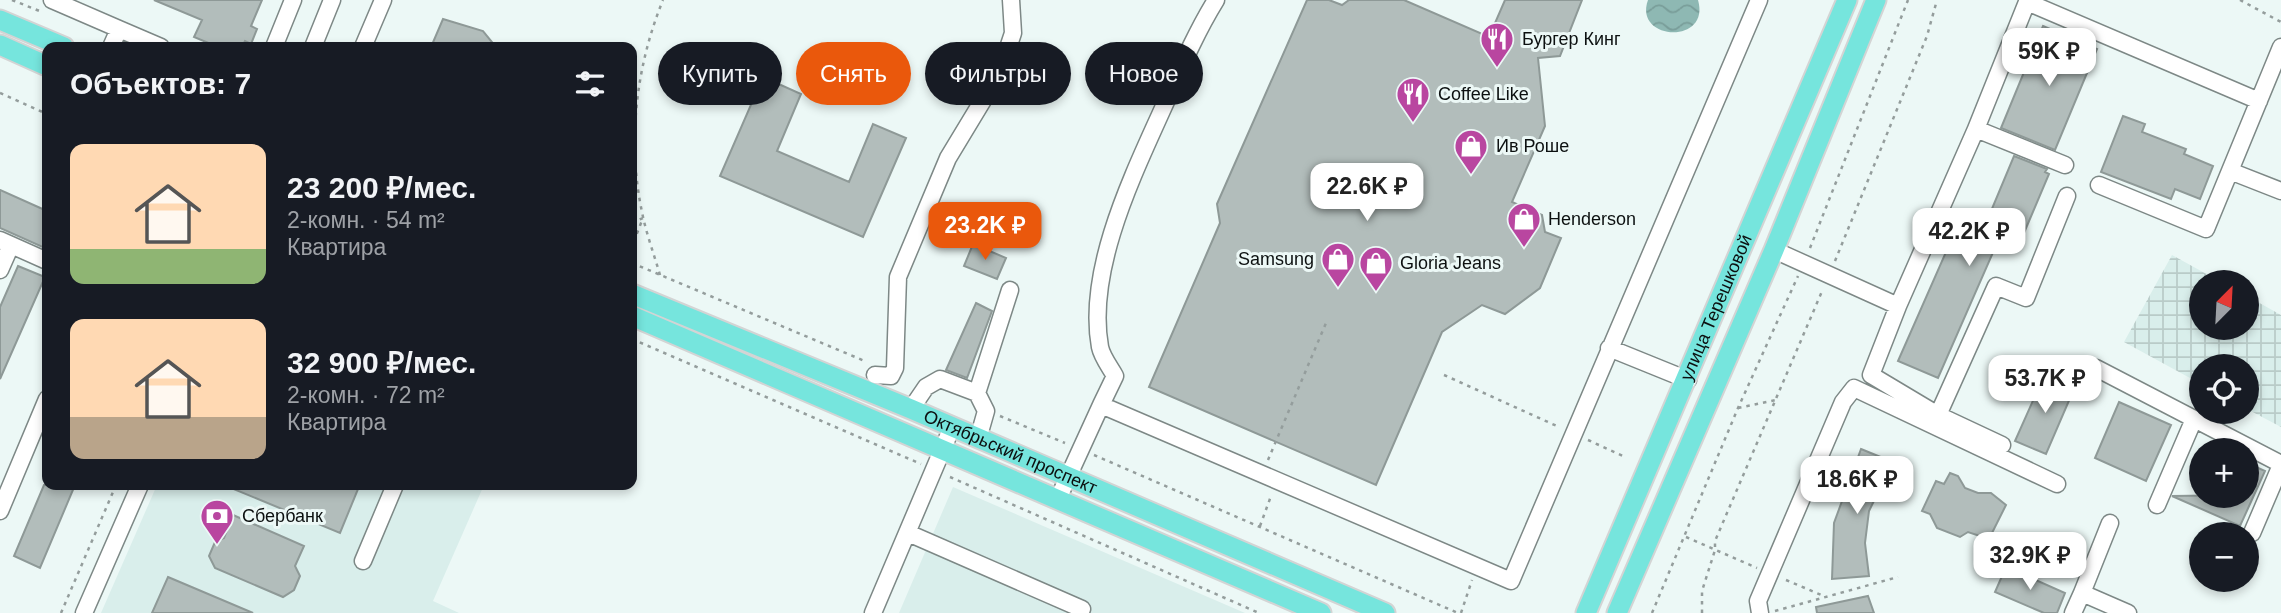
<!DOCTYPE html>
<html lang="ru">
<head>
<meta charset="utf-8">
<style>
	:root { --surface:#171b24; --page:#20242c; --text:#f1f3f6; --muted:#9ea1a6; --accent:#ea580c }
	body { margin:0; font-family:Arial,sans-serif; background:var(--page); color:var(--text); height:100vh; display:flex; flex-direction:column; font-size:26px; white-space:nowrap }
	* { box-sizing:border-box; margin:0 }
	p { font-size:23px; color:var(--muted) }
	.icon { flex:none; width:38px; height:38px; fill:none; stroke:currentColor; stroke-width:2; stroke-linecap:round; stroke-linejoin:round }
	.map { position:relative; flex:1; overflow:hidden }
	.panel { position:absolute; left:42px; top:42px; width:595px; height:448px; display:flex; flex-direction:column; background:var(--surface); border-radius:14px; box-shadow:0 4px 10px #0003 }
	.panel>* { flex:none }
	.guide { position:absolute; left:658px; top:42px; width:665px; height:63px; display:flex; gap:14px }
	.needle { width:46px; rotate:24deg }
	.fabs { position:absolute; left:2189px; top:270px; display:grid; gap:14px }
	.fabs a { display:grid; place-items:center; width:70px; height:70px; border-radius:50%; background:var(--surface); box-shadow:0 4px 10px #0003; font-size:35px }
	.price { position:absolute; translate:-50% -60px; padding:0 16px; border-radius:14px; background:#fff; color:#222; font-size:23px; line-height:46px; filter:drop-shadow(0 2px 4px #0008) }
	.price::after { content:''; position:absolute; left:50%; top:42px; width:21px; height:16px; margin-left:-10px; background:inherit; clip-path:polygon(0 0,100% 0,50% 100%) }
	.price.current { background:var(--accent); color:#fff }
	ul { padding:0; list-style:none }
	li { display:flex; align-items:center; gap:21px; height:175px; padding:0 28px }
	li span { display:grid; place-items:center; flex:none; width:196px; height:140px; border-radius:14px; color:#555 }
	li>.icon { margin-inline-start:auto }
	span .icon { width:84px; height:84px; fill:#fffc; stroke-width:1 }
	li b { font-size:30px }
	h2 { display:flex; justify-content:space-between; align-items:center; height:84px; padding:0 28px; font-size:30px }
	.tag { padding:0 24px; border-radius:32px; background:var(--surface); box-shadow:0 4px 10px #0003; font-size:24px; line-height:63px }
	.tag.current { background:var(--accent); color:#fff }
	.map>svg:first-child { display:block }
</style>
</head>
<body>
<div class="map">
<svg width="2281" height="613" viewBox="0 0 2281 613">
	<defs>
		<pattern id="industrial-grid" width="8" height="8" patternUnits="userSpaceOnUse" patternTransform="scale(1.75)"><rect width="8" height="8" fill="#d9eeeb"/><path d="M0 4h8M4 0v8" fill="none" stroke="#b9cbc8"/></pattern>
		<pattern id="water-waves" width="16" height="10" patternUnits="userSpaceOnUse" patternTransform="scale(1.75)"><rect width="16" height="10" fill="#8eb8b3"/><path d="M0 5q4-4 8 0t8 0" fill="none" stroke="#799d99"/></pattern>
	</defs>
	<rect width="100%" height="100%" fill="#ecf8f6"/>
	<path fill="#d9eeeb" d="M 157,485 L 484,485 L 433,601 L 459,613 L 101,613 Z
		M 953,487 L 1245,613 L 899,613 Z"/>
	<path fill="url(#industrial-grid)" d="M 2172,255 L 2221,282 L 2202,282 L 2202,327 L 2247,327 L 2247,296 L 2281,315 L 2281,427 L 2247,409 L 2247,366 L 2202,366 L 2201,384 L 2124,342 Z"/>
	<path fill="url(#water-waves)" d="M 1648,0 L 1698,0 C 1711,45 1633,41 1648,0 Z"/>
	<path fill="#b2bdbb" stroke="#8e9997" stroke-width="2" d="M 154,0 L 262,0 L 251,26 L 257,29 L 251,44 L 245,41 L 242,47 L 218,47 L 194,37 L 202,20 Z
		M 1307,0 L 1329,0 L 1342,5 L 1349,0 L 1404,0 L 1489,37 L 1505,0 L 1582,0 L 1560,56 L 1538,58 L 1545,126 L 1512,202 L 1542,215 L 1545,232 L 1561,238 L 1540,288 L 1505,314 L 1482,305 L 1442,332 L 1376,485 L 1149,387 L 1220,223 L 1217,204 Z
		M 443,19 L 483,31 L 496,47 L 431,47 Z
		M 2043,26 L 2097,49 L 2055,150 L 2001,128 Z
		M 763,77 L 801,94 L 777,151 L 849,182 L 873,124 L 906,138 L 863,237 L 720,176 Z
		M 2123,116 L 2145,124 L 2142,132 L 2186,149 L 2184,154 L 2213,166 L 2200,199 L 2175,189 L 2171,199 L 2101,172 Z
		M 2014,156 L 2047,169 L 2045,172 L 2049,174 L 2024,233 L 2005,225 L 1938,378 L 1898,361 L 1961,218 L 1984,228 Z
		M 0,190 L 47,211 L 47,249 L 0,228 Z
		M 973,244 L 1006,258 L 997,279 L 964,266 Z
		M 18,266 L 45,277 L 0,379 L 0,307 Z
		M 976,303 L 992,311 L 967,378 L 946,370 Z
		M 2044,376 L 2074,389 L 2046,454 L 2015,441 Z
		M 2119,402 L 2171,425 L 2146,481 L 2095,458 Z
		M 1861,449 L 1893,462 L 1869,511 L 1865,543 L 1869,576 L 1832,579 L 1834,523 Z
		M 2247,463 L 2265,471 L 2240,526 L 2172,496 L 2247,495 Z
		M 1950,473 L 1958,476 L 1965,488 L 1978,493 L 1991,493 L 2006,505 L 1989,539 L 1968,532 L 1960,537 L 1937,528 L 1930,514 L 1922,511 L 1936,481 L 1944,484 Z
		M 44,485 L 75,485 L 40,568 L 14,556 Z
		M 224,485 L 347,485 L 358,489 L 340,533 Z
		M 233,515 L 304,546 L 295,566 L 300,576 L 294,590 L 283,597 L 215,568 L 209,556 L 215,542 L 224,538 Z
		M 2006,567 L 2065,593 L 2057,613 L 2044,613 L 1995,592 Z
		M 168,577 L 253,613 L 152,613 Z
		M 1868,596 L 1874,613 L 1817,613 L 1816,607 Z"/>
	<g fill="none" stroke-linecap="round" stroke-linejoin="round">
		<defs>
			<path id="minor" d="M 52,0 L 119,29 L 111,47
				M 1216,0 C 1195,34 1180,70 1164,106 C 1133,175 1086,270 1100,347 C 1102,357 1110,367 1115,376 L 1101,405 L 1511,581 L 1759,0
				M 119,29 L 161,47
				M 274,47 L 293,0
				M 313,47 L 332,0
				M 363,47 L 383,0
				M 1976,129 L 2027,2 L 2259,101
				M 2230,171 L 2281,191
				M 2099,185 L 2206,229 L 2281,47
				M 0,240 L 47,261
				M 1774,250 L 1898,306 L 1976,129 L 2065,165
				M 0,270 L 11,245
				M 1898,306 L 1871,375 L 1938,415 L 2002,445
				M 1609,348 L 1688,380
				M 2096,368 L 2281,464
				M 875,375 L 891,376 L 895,368 L 898,277 L 948,158 L 1000,72 L 1013,33 L 1011,0
				M 977,393 L 1010,290
				M 911,409 L 926,387 L 940,379 L 977,393 L 986,411 L 978,439
				M 1938,415 L 1996,286 L 2026,298 L 2067,196
				M 1058,499 L 1101,405
				M 2157,505 L 2194,419
				M 0,511 L 47,399
				M 2110,523 L 2082,593 L 2128,613
				M 908,533 L 1082,609 L 1080,613
				M 2252,533 L 2281,465
				M 2037,548 L 2090,571
				M 363,561 L 395,485
				M 84,613 L 140,485
				M 873,613 L 952,427
				M 1760,613 L 1758,601 L 1843,402 L 1854,388 L 2057,484
				M 2073,613 L 2082,593"/>
			<g id="major">
				<path d="M 0,20 L 64,47"/>
				<path d="M 0,45 L 47,66"/>
				<path id="s1" d="M 632,294 L 911,409 L 1385,613"/>
				<path d="M 632,316 L 1321,613"/>
				<path id="s2" d="M 1586,613 L 1847,0"/>
				<path d="M 1617,613 L 1774,250 L 1876,0"/>
			</g>
		</defs>
		<use href="#minor" stroke="#7d8886" stroke-width="19"/>
		<use href="#major" stroke="#d3d4d4" stroke-width="23"/>
		<path stroke="#949d9c" stroke-width="2.5" stroke-dasharray="3.5 5" stroke-linecap="butt" d="M 12,0 L 42,12
			M 2240,0 L 2281,22
			M 0,93 L 47,114
			M 632,223 L 643,218 L 632,246
			M 1810,248 L 1908,0
			M 1835,261 L 1927,36 L 1937,0
			M 632,263 L 867,362
			M 660,275 C 654,254 646,233 642,212 C 627,142 636,66 663,0
			M 632,339 L 921,464
			M 1444,375 L 1559,427
			M 1738,408 L 1776,400
			M 1000,416 L 1065,443
			M 1588,440 L 1623,456
			M 1094,455 L 1458,613
			M 1268,460 L 1326,323
			M 950,477 L 1259,613
			M 1260,526 L 1271,496
			M 1686,537 L 1757,568
			M 1786,580 L 1826,597
			M 1775,611 L 1898,577
			M 61,613 L 116,485
			M 1461,613 L 1472,580
			M 1652,613 L 1738,408 L 1798,276
			M 1702,613 L 1702,591 L 1715,550 L 1715,541 L 1823,289"/>
		<use href="#minor" stroke="#fff" stroke-width="16"/>
		<use href="#major" stroke="#76e5dd" stroke-width="19"/>
	</g>
	<defs>
		<symbol id="restaurant-pin" viewBox="-11 -11 22 30"><path d="M0 17L-7.5 6A9.5 9.5 0 1 1 7.5 6Z" fill="#b946a0" stroke="#ecf8f6"/><path d="M-5-6h1v4h1v-4h1v4h1v-4h1v5L-1.5 .5V6h-2V.5L-5-1ZM5-6V6H3V1.5H1.5Q1.5-4 5-6Z" fill="#fff"/></symbol>
		<symbol id="shop-pin" viewBox="-11 -11 22 30"><path d="M0 17L-7.5 6A9.5 9.5 0 1 1 7.5 6Z" fill="#b946a0" stroke="#ecf8f6"/><path d="M-5-2.5h2.3a2.7 3.5 0 0 1 5.4 0H5L5.5 6h-11ZM-1.5-2.5h3a1.5 2.3 0 0 0-3 0Z" fill="#fff"/></symbol>
		<symbol id="bank-pin" viewBox="-11 -11 22 30"><path d="M0 17L-7.5 6A9.5 9.5 0 1 1 7.5 6Z" fill="#b946a0" stroke="#ecf8f6"/><path d="M-6-4H6V4H-6ZM0-2.3a2.3 2.3 0 1 0 0 4.6a2.3 2.3 0 1 0 0-4.6Z" fill="#fff"/></symbol>
	</defs>
	<g fill-rule="evenodd">
		<use href="#restaurant-pin" x="1478" y="20" width="38" height="52"/>
		<use href="#restaurant-pin" x="1394" y="75" width="38" height="52"/>
		<use href="#shop-pin" x="1452" y="127" width="38" height="52"/>
		<use href="#shop-pin" x="1505" y="200" width="38" height="52"/>
		<use href="#shop-pin" x="1319" y="240" width="38" height="52"/>
		<use href="#shop-pin" x="1357" y="244" width="38" height="52"/>
		<use href="#bank-pin" x="198" y="497" width="38" height="52"/>
	</g>
	<g text-anchor="middle" dominant-baseline="central" stroke-width="6" stroke-linejoin="round" paint-order="stroke">
		<g font-size="18" fill="#0c1010" stroke="#ecf8f6" text-anchor="start">
			<text x="1522" y="39">Бургер Кинг</text>
			<text x="1438" y="94">Coffee Like</text>
			<text x="1496" y="146">Ив Роше</text>
			<text x="1548" y="219">Henderson</text>
			<text x="1314" y="259" text-anchor="end">Samsung</text>
			<text x="1400" y="263">Gloria Jeans</text>
			<text x="242" y="516">Сбербанк</text>
		</g>
		<g font-size="18" fill="#0c1010" stroke="#ecf8f6">
			<text stroke="none"><textPath href="#s2" startOffset="332">улица Терешковой</textPath></text>
			<text stroke="none"><textPath href="#s1" startOffset="410">Октябрьский проспект</textPath></text>
		</g>
	</g>
</svg>
<div class="fabs">
<a><svg class="needle" viewBox="-14 -14 28 28"><path d="M0-13l5 13h-10z" fill="#e53935"/><path d="M0 13l5-13h-10z" fill="#9ea1a6"/></svg></a>
<a><svg class="icon" aria-label="locate" viewBox="0 0 24 24"><circle cx="12" cy="12" r="6"/><path d="M12 2v4M12 18v4M2 12h4M18 12h4"/></svg></a>
<a>+</a>
<a>−</a>
</div>
<b class="price" style="left:2049px;top:88px">59K ₽</b>
<b class="price" style="left:1367px;top:223px">22.6K ₽</b>
<b class="price current" style="left:985px;top:262px">23.2K ₽</b>
<b class="price" style="left:1969px;top:268px">42.2K ₽</b>
<b class="price" style="left:2045px;top:415px">53.7K ₽</b>
<b class="price" style="left:1857px;top:516px">18.6K ₽</b>
<b class="price" style="left:2030px;top:592px">32.9K ₽</b>
<div class="guide">
<a class="tag">Купить</a>
<a class="tag current">Снять</a>
<a class="tag">Фильтры</a>
<a class="tag">Новое</a>
</div>
<section class="panel">
<h2>Объектов: 7<svg class="icon" aria-label="filters" viewBox="0 0 24 24"><path d="M4 7h16M4 17h16"/><circle cx="9" cy="7" r="2"/><circle cx="15" cy="17" r="2"/></svg></h2>
<ul>
<li><span style="background:linear-gradient(#ffd9b3 75%,#8fb573 0)"><svg class="icon" aria-label="home" viewBox="0 0 24 24"><path d="M3 11l9-7 9 7M6 9v11h12V9"/></svg></span><div><b>23 200 ₽/мес.</b><p>2-комн. · 54 m²</p><p>Квартира</p></div></li>
<li><span style="background:linear-gradient(#ffd9b3 70%,#b9a48a 0)"><svg class="icon" aria-label="home" viewBox="0 0 24 24"><path d="M3 11l9-7 9 7M6 9v11h12V9"/></svg></span><div><b>32 900 ₽/мес.</b><p>2-комн. · 72 m²</p><p>Квартира</p></div></li>
</ul>
</section>
</div>
</body>
</html>
